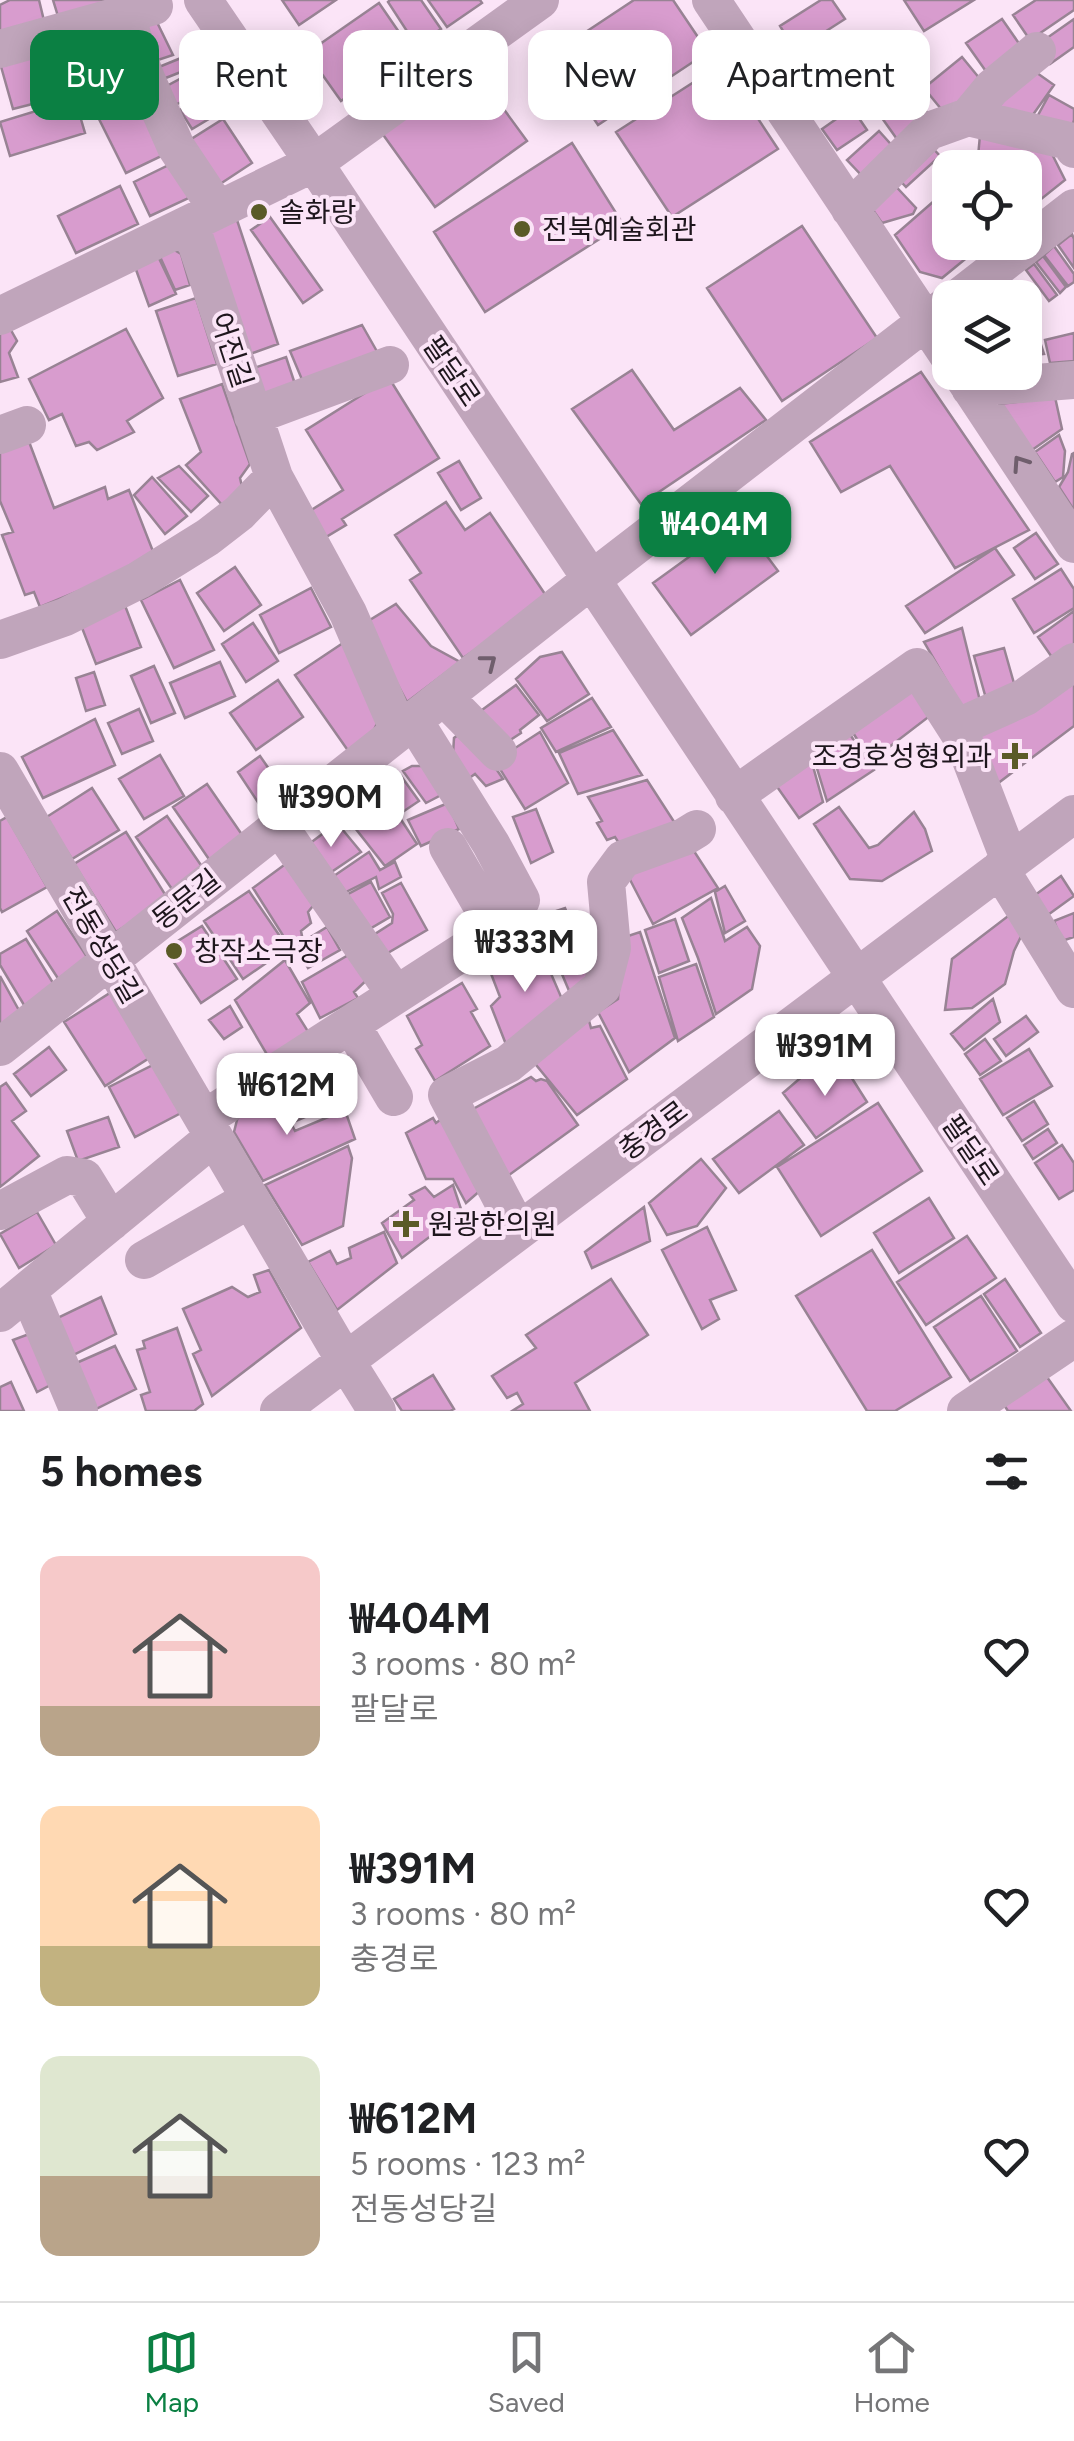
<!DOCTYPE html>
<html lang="en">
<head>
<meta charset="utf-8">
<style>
	:root { --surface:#fff; --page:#f2f2f2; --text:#202124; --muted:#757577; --line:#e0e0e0; --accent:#0b8043 }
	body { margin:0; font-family:Figtree,"Noto Sans KR",sans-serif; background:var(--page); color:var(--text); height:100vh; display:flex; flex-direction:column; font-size:38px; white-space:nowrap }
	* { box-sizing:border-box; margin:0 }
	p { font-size:32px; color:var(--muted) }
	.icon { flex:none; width:55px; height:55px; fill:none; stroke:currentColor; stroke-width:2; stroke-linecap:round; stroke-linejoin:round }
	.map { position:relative; height:1411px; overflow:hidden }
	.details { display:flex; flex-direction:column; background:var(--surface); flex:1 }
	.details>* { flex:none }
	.banner { position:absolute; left:30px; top:30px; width:1015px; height:90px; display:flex; gap:20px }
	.buttons { position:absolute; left:932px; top:150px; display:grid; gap:20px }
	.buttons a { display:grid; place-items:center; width:110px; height:110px; border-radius:20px; background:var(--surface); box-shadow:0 5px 25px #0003; font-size:50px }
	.price { position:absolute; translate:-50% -85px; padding:0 22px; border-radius:20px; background:#fff; color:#222; font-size:32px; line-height:65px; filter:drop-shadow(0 2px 5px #0008) }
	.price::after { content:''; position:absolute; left:50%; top:60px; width:30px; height:22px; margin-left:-15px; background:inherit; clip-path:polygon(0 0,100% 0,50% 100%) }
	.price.current { background:var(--accent); color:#fff }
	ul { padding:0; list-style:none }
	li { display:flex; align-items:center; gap:30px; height:250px; padding:0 40px }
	li span { display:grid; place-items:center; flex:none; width:280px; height:200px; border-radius:20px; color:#555 }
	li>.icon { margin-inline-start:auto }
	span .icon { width:120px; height:120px; fill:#fffc; stroke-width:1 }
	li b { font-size:42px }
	h2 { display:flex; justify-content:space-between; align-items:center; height:120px; padding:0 40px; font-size:42px }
	.tag { padding:0 35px; border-radius:20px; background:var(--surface); box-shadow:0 5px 25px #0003; font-size:35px; line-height:90px }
	.tag.current { background:var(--accent); color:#fff }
	.tabs { display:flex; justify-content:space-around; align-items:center; height:140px; border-top:2px solid var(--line); background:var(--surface); font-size:28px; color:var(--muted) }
	.tabs a { display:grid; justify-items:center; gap:5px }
	.tabs .current { color:var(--accent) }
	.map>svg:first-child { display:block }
</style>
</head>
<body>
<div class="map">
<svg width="1074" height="1411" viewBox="0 0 1074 1411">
	<rect width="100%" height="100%" fill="#fbe4f7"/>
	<path fill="#d89cce" stroke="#988394" stroke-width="2.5" d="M 10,0 L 39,0 L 46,29 L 0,40 L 0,5 Z
		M 53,0 L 144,0 L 61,26 Z
		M 282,0 L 336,0 L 299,25 Z
		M 390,0 L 421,0 L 441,29 L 416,45 L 388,2 Z
		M 428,0 L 480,0 L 482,3 L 447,27 Z
		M 634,0 L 673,0 L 708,52 L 598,125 L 551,55 Z
		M 821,0 L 832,0 L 845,19 L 795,51 L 780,26 Z
		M 904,0 L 974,0 L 924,31 Z
		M 1036,0 L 1074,0 L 1074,10 L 1030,40 L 1013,15 Z
		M 379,3 L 412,51 L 341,101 L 307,53 Z
		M 152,12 L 173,55 L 149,63 L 135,20 Z
		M 1002,19 L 1025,52 L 990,77 L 966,43 Z
		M 1074,19 L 1074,47 L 1050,64 L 1037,45 Z
		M 114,28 L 124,61 L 54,83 L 44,50 Z
		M 34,53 L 48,100 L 13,109 L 0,63 Z
		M 962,57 L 985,85 L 946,115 L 924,88 Z
		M 181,58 L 186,70 L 158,81 L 154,69 Z
		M 470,63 L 527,141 L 435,207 L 379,129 Z
		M 722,64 L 778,149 L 672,217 L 616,132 Z
		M 1030,68 L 1054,85 L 1025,126 L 980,114 Z
		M 191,73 L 201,92 L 173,106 L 163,88 Z
		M 135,76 L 172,151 L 126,173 L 89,99 Z
		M 205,95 L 217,114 L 192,129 L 180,110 Z
		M 915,95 L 932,120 L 899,142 L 882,118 Z
		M 1049,95 L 1074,109 L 1074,120 L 1069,136 L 1031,128 Z
		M 75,99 L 85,133 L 10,156 L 0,122 Z
		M 852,108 L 867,130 L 837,150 L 822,129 Z
		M 223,119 L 252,163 L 214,188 L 185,143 Z
		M 879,131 L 896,150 L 865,179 L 847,160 Z
		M 980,135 L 1051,152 L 1065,180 L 1025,212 L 1025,168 L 969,168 L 978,157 Z
		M 927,142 L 940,156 L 906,187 L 893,173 Z
		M 572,143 L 623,224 L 485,312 L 434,232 Z
		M 175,162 L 191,197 L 150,216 L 134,182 Z
		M 888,178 L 916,208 L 913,214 L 882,223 L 866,200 Z
		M 120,186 L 138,224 L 76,253 L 58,216 Z
		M 950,187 L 950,242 L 986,242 L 942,278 L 920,272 L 895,235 Z
		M 270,217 L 322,290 L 303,303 L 251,230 Z
		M 237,220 L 278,344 L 250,354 L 208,230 Z
		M 802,226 L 877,338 L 782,401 L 707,288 Z
		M 1072,234 L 1074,239 L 1074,268 L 1058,245 Z
		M 166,245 L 181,254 L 190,285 L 175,290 L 157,250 Z
		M 1054,246 L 1074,274 L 1074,282 L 1068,286 L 1044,255 Z
		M 156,252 L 176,294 L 149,306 L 134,264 Z
		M 1043,256 L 1066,287 L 1060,293 L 1036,262 Z
		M 1034,264 L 1057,295 L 1049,301 L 1026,270 Z
		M 196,298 L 217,364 L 178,376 L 156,311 Z
		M 1026,299 L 1044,354 L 1025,356 Z
		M 7,323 L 17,341 L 9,353 L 18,377 L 0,382 L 0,326 Z
		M 362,325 L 379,355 L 303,382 L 290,351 Z
		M 126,329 L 163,398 L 127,421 L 134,432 L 97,450 L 89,442 L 76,446 L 62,414 L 49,420 L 29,379 Z
		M 1074,333 L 1074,361 L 1050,363 L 1045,340 Z
		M 286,357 L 296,387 L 262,399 L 251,369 Z
		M 632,370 L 674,430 L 740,388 L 766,420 L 641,504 L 572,409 Z
		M 921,372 L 1029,530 L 955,568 L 890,466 L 841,492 L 810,442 Z
		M 389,378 L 439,458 L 342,519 L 346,525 L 321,540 L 305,514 L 343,490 L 306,430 Z
		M 222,384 L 250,464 L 240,478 L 243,491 L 224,507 L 186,465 L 201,452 L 180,399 Z
		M 1055,397 L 1062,429 L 1032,450 L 999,404 Z
		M 1059,435 L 1065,451 L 1063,477 L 1055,482 L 1035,452 Z
		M 28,439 L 54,508 L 105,487 L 108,499 L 129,490 L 156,559 L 40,607 L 34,592 L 25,595 L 2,535 L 13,532 L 0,501 L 0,449 Z
		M 1074,453 L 1074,510 L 1059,487 L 1068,472 L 1072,454 Z
		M 459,461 L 481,498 L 461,510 L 438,473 Z
		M 179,466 L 208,496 L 191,512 L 158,478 Z
		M 152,477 L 187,516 L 165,534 L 134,495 Z
		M 446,502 L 465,530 L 490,513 L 549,600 L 463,658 L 410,580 L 421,573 L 395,535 Z
		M 740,520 L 778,571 L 691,635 L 653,583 Z
		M 1036,533 L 1058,564 L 1035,579 L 1014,548 Z
		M 995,548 L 1014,575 L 925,633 L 906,606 Z
		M 235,567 L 261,605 L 224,631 L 197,593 Z
		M 1061,569 L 1074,589 L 1074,608 L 1034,633 L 1013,599 Z
		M 180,580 L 214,650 L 174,668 L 141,600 Z
		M 311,588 L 331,627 L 279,653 L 260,615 Z
		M 124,603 L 141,647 L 96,664 L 79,620 Z
		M 396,604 L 431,646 L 460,662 L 407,702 L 365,623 Z
		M 1074,611 L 1074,654 L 1058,666 L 1038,637 Z
		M 253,623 L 278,661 L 246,682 L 222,644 Z
		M 962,628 L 981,705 L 965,713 L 924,642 Z
		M 343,643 L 383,711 L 371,736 L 349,752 L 295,675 Z
		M 1004,648 L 1017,694 L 987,702 L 974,656 Z
		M 562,652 L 589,694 L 547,721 L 516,679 L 540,657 Z
		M 220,662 L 235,696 L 185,718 L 170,683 Z
		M 154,666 L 175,713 L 151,723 L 131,676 Z
		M 94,672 L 105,705 L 86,711 L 76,678 Z
		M 1074,679 L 1074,726 L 997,784 L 972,731 Z
		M 278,680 L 303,717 L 256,750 L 230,713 Z
		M 913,683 L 931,715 L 871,761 L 848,725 Z
		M 516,685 L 539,715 L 520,730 L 521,733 L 501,746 L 471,718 Z
		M 592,698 L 611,727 L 556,752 L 541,728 Z
		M 139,709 L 153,741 L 122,754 L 108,723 Z
		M 95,719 L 115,765 L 43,798 L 22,757 Z
		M 468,727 L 503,779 L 486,786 L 475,774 L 468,779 L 453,754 L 454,738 Z
		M 845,727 L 874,770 L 827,801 L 811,749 Z
		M 613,730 L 642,775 L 578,794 L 559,753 Z
		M 540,732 L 568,783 L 525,809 L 495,761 Z
		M 809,752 L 823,802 L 799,818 L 773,781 Z
		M 160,755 L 184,796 L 144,819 L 119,779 Z
		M 260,756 L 292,802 L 269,819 L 238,772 Z
		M 412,766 L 426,766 L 443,794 L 426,803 L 403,771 Z
		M 401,776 L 419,801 L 398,815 L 417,844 L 385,866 L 355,828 L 350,829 L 343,821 Z
		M 647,780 L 680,831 L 626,854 L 615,837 L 607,840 L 597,823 L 602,821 L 588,797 Z
		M 207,784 L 247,842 L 213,865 L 173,807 Z
		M 92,788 L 119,830 L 72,859 L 45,818 Z
		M 448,803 L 459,829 L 421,846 L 408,820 Z
		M 839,807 L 869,848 L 878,845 L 914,812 L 925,829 L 932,851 L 882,881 L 850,879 L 814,824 Z
		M 536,809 L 553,852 L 531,863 L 513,817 Z
		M 167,816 L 205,871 L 174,892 L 136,837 Z
		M 7,817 L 47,887 L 2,912 L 0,908 L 0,821 Z
		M 337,823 L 361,852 L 324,877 L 301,850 Z
		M 126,832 L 168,899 L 116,932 L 74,864 Z
		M 690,845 L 718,888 L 653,924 L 626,872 Z
		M 369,852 L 380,870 L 395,862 L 401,877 L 379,889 L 376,877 L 336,897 L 325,882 Z
		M 295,857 L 321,896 L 308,912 L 311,923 L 301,931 L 302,936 L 289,945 L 253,888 Z
		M 1061,876 L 1074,896 L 1045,917 L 1031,898 Z
		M 371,882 L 390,917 L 361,934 L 337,900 Z
		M 401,883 L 427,930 L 386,954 L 375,934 L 392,923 L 393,914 L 382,893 Z
		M 725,886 L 745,921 L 725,933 L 715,892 Z
		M 249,891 L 288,948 L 243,979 L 204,921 Z
		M 711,898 L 725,941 L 747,927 L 760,946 L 752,989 L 716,1014 L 698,958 L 682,918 Z
		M 1020,907 L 1027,924 L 1014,951 L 1005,984 L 972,1008 L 945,1010 L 952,959 Z
		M 565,908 L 574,931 L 586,927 L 594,944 L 596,982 L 570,993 L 542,927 L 550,924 L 547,914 Z
		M 57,911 L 91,963 L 61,983 L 27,931 Z
		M 1074,913 L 1074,937 L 1062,941 L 1054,921 Z
		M 675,919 L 689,961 L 659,973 L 645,930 Z
		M 202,926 L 237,979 L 201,1003 L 165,949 Z
		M 327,927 L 340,950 L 308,968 L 296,946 Z
		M 640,932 L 675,1038 L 629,1072 L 598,1012 L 618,999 L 622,938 Z
		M 26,939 L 58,991 L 27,1010 L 0,965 L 0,954 Z
		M 539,946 L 565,1006 L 507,1047 L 491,1006 L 500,997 L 490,971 Z
		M 357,950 L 371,976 L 354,992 L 358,998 L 320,1018 L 302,982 Z
		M 285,960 L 310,1003 L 297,1014 L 309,1033 L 269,1058 L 235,1000 Z
		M 696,964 L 714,1017 L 678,1041 L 659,977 Z
		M 0,976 L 21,1014 L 0,1025 Z
		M 462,983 L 477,1009 L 471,1012 L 490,1046 L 435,1081 L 416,1049 L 422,1045 L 407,1016 Z
		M 113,991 L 154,1055 L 105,1086 L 64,1022 Z
		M 993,999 L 1000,1022 L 964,1050 L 951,1034 Z
		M 230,1006 L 242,1027 L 224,1039 L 209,1020 Z
		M 1026,1016 L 1038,1032 L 1006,1056 L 994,1039 Z
		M 588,1017 L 591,1028 L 600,1026 L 627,1079 L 577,1115 L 528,1055 Z
		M 985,1039 L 1001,1061 L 980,1075 L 965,1054 Z
		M 49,1047 L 66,1070 L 31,1096 L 14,1074 Z
		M 1029,1049 L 1052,1086 L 1003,1115 L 980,1079 Z
		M 326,1063 L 340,1102 L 296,1121 L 279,1088 Z
		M 155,1064 L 181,1113 L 135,1137 L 109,1087 Z
		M 812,1068 L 848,1072 L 867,1102 L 816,1138 L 783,1093 Z
		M 531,1077 L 536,1081 L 541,1079 L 547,1081 L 578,1125 L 498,1183 L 464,1114 Z
		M 6,1083 L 26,1111 L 12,1121 L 39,1156 L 0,1187 L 0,1087 Z
		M 277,1095 L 295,1131 L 345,1110 L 355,1139 L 263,1181 L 234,1132 L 238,1116 Z
		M 1034,1101 L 1048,1124 L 1022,1141 L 1007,1118 Z
		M 878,1103 L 922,1171 L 821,1236 L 777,1167 Z
		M 779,1111 L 804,1145 L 739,1193 L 713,1159 Z
		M 451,1112 L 490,1182 L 466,1203 L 453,1179 L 426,1179 L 406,1133 L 433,1118 L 436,1123 Z
		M 108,1117 L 119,1147 L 78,1161 L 67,1131 Z
		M 1048,1129 L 1057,1143 L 1033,1159 L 1024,1145 Z
		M 1062,1145 L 1074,1163 L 1074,1190 L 1059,1199 L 1035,1163 Z
		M 348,1146 L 352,1158 L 343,1226 L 302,1245 L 265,1185 Z
		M 701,1159 L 726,1188 L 697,1226 L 667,1235 L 649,1203 Z
		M 453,1185 L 462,1212 L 402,1258 L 382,1223 L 414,1200 L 410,1195 L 425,1187 L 434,1197 Z
		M 929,1198 L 954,1238 L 899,1273 L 874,1233 Z
		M 644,1207 L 650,1241 L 592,1268 L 585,1252 Z
		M 37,1212 L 56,1245 L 19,1268 L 0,1234 Z
		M 707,1227 L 736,1290 L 710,1300 L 719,1319 L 702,1329 L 662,1250 Z
		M 384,1232 L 397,1263 L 337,1310 L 308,1262 L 330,1251 L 337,1264 L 351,1258 L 349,1248 Z
		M 967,1236 L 996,1278 L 926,1325 L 897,1282 Z
		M 872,1250 L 951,1377 L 895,1411 L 867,1411 L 796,1296 Z
		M 269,1270 L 301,1328 L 212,1396 L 193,1354 L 201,1350 L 183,1309 L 232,1287 L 248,1297 L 260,1292 L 254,1275 Z
		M 611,1279 L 648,1335 L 575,1383 L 590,1411 L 512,1411 L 523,1404 L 517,1393 L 507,1398 L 492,1376 L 536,1348 L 526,1335 Z
		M 1005,1279 L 1041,1333 L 1020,1347 L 984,1294 Z
		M 981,1296 L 1017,1351 L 970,1381 L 934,1327 Z
		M 101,1297 L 116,1334 L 63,1360 L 47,1323 Z
		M 177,1328 L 203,1404 L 194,1411 L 146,1411 L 141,1395 L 150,1392 L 137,1350 L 145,1348 L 143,1341 Z
		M 37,1331 L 60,1380 L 37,1392 L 13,1340 Z
		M 115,1346 L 136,1389 L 92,1411 L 74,1364 Z
		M 1042,1370 L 1071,1411 L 1008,1411 L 1000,1399 Z
		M 433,1375 L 454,1409 L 450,1411 L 402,1411 L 394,1399 Z
		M 11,1382 L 24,1411 L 0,1411 L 0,1387 Z"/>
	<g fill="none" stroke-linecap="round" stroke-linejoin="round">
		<path stroke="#c0a5bb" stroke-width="38" d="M 203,0 L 314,163 L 1074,1304
			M 711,0 L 950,358
			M 126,15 L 144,74 L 176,147 L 218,210
			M 0,49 L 154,6
			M 968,117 L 992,88 L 1037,51
			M 850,209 L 929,131 L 968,117 L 1069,141 L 1074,149
			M 190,224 L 274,477 L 348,613 L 399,731
			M 958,298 L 1074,208
			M 0,316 L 314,163 L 540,0
			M 960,372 L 1074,544
			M 970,388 L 1074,380
			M 253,416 L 390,365
			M 0,435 L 27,425
			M 0,640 L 65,617 L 139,580 L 208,537 L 239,513 L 274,477
			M 444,697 L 498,752
			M 956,728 L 1025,697 L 1074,662
			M 0,771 L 334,1342 L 377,1411
			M 734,796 L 917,667 L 963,739 L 1010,861
			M 279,826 L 396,995
			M 448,847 L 496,930
			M 1000,869 L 1074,989
			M 351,1024 L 394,1097
			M 0,1047 L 591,580 L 950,303
			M 204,1119 L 512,920 L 521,900 L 491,844 L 414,721
			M 0,1211 L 67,1175 L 84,1178 L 111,1222
			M 508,1211 L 447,1095 L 508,1064 L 602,987 L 612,948 L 606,882 L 623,859 L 684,837 L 697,829
			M 144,1260 L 250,1199
			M 28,1290 L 79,1411
			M 0,1313 L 214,1137
			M 279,1411 L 1074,814
			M 966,1411 L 1074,1338"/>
	</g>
	<defs><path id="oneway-chevron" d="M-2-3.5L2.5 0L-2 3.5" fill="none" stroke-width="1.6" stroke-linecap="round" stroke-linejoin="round" transform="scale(2.5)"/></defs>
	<g stroke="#6f5e6c">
		<use href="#oneway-chevron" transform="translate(1020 463) rotate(-124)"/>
		<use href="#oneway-chevron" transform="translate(489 662) rotate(-38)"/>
	</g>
	<g fill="#5a5a27" stroke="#fbe4f7" stroke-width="4">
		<circle cx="259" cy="212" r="10"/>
		<circle cx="522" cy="229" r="10"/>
		<path d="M1010 741h10v10h10v10h-10v10h-10v-10h-10v-10h10z"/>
		<circle cx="174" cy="951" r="10"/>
		<path d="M401 1209h10v10h10v10h-10v10h-10v-10h-10v-10h10z"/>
	</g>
	<g text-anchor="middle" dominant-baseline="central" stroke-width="8" stroke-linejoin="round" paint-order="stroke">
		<g font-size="28" fill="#1e161d" stroke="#fbe4f7" text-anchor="start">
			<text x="279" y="212">솔화랑</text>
			<text x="542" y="229">전북예술회관</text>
			<text x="992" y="756" text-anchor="end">조경호성형외과</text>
			<text x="194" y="951">창작소극장</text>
			<text x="428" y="1224">원광한의원</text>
		</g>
		<g font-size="28" fill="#1e161d" stroke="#fbe4f7">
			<text transform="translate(232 350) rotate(72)">어진길</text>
			<text transform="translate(452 371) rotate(56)">팔달로</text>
			<text transform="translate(186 899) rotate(-38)">동문길</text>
			<text transform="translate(102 945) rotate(60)">전동성당길</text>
			<text transform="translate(653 1130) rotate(-37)">충경로</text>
			<text transform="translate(971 1150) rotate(56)">팔달로</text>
		</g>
	</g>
</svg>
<div class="buttons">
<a><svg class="icon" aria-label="locate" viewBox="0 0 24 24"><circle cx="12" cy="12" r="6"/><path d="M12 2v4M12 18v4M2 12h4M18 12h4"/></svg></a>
<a><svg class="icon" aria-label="layers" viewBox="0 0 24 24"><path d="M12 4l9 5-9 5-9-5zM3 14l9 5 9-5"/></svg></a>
</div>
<b class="price current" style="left:715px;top:577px">₩404M</b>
<b class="price" style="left:331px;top:850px">₩390M</b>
<b class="price" style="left:525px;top:995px">₩333M</b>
<b class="price" style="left:825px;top:1099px">₩391M</b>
<b class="price" style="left:287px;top:1138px">₩612M</b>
<div class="banner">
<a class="tag current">Buy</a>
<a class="tag">Rent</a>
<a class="tag">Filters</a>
<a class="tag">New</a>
<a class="tag">Apartment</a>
</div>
</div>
<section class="details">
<h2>5 homes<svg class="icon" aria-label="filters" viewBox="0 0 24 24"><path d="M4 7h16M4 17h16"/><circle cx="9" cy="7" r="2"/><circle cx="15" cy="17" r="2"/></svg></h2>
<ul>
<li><span style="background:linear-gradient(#f6c9c9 75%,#b9a48a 0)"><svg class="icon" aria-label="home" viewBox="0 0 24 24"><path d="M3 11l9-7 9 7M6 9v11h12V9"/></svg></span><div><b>₩404M</b><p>3 rooms · 80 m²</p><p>팔달로</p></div><svg class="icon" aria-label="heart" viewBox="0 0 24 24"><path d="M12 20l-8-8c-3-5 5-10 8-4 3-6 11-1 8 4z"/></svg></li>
<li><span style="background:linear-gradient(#ffd9b3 70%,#c2b280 0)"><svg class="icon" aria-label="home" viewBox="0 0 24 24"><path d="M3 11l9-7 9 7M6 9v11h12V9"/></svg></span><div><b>₩391M</b><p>3 rooms · 80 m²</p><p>충경로</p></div><svg class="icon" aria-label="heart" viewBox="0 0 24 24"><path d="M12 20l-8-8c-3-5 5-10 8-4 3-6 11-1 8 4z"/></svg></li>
<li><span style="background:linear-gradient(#dfe7d0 60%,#b9a48a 0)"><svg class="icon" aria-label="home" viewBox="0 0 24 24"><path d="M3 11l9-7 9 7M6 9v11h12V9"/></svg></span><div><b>₩612M</b><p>5 rooms · 123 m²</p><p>전동성당길</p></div><svg class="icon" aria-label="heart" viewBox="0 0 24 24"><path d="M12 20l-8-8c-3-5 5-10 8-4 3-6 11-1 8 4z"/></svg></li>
</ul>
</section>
<nav class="tabs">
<a class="current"><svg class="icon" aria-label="map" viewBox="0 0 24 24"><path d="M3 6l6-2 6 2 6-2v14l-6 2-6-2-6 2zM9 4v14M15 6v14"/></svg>Map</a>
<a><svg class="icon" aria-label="saved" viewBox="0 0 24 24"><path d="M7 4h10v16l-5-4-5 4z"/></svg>Saved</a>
<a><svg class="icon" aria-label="home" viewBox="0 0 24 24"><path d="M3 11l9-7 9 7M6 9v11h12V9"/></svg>Home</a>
</nav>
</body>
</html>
